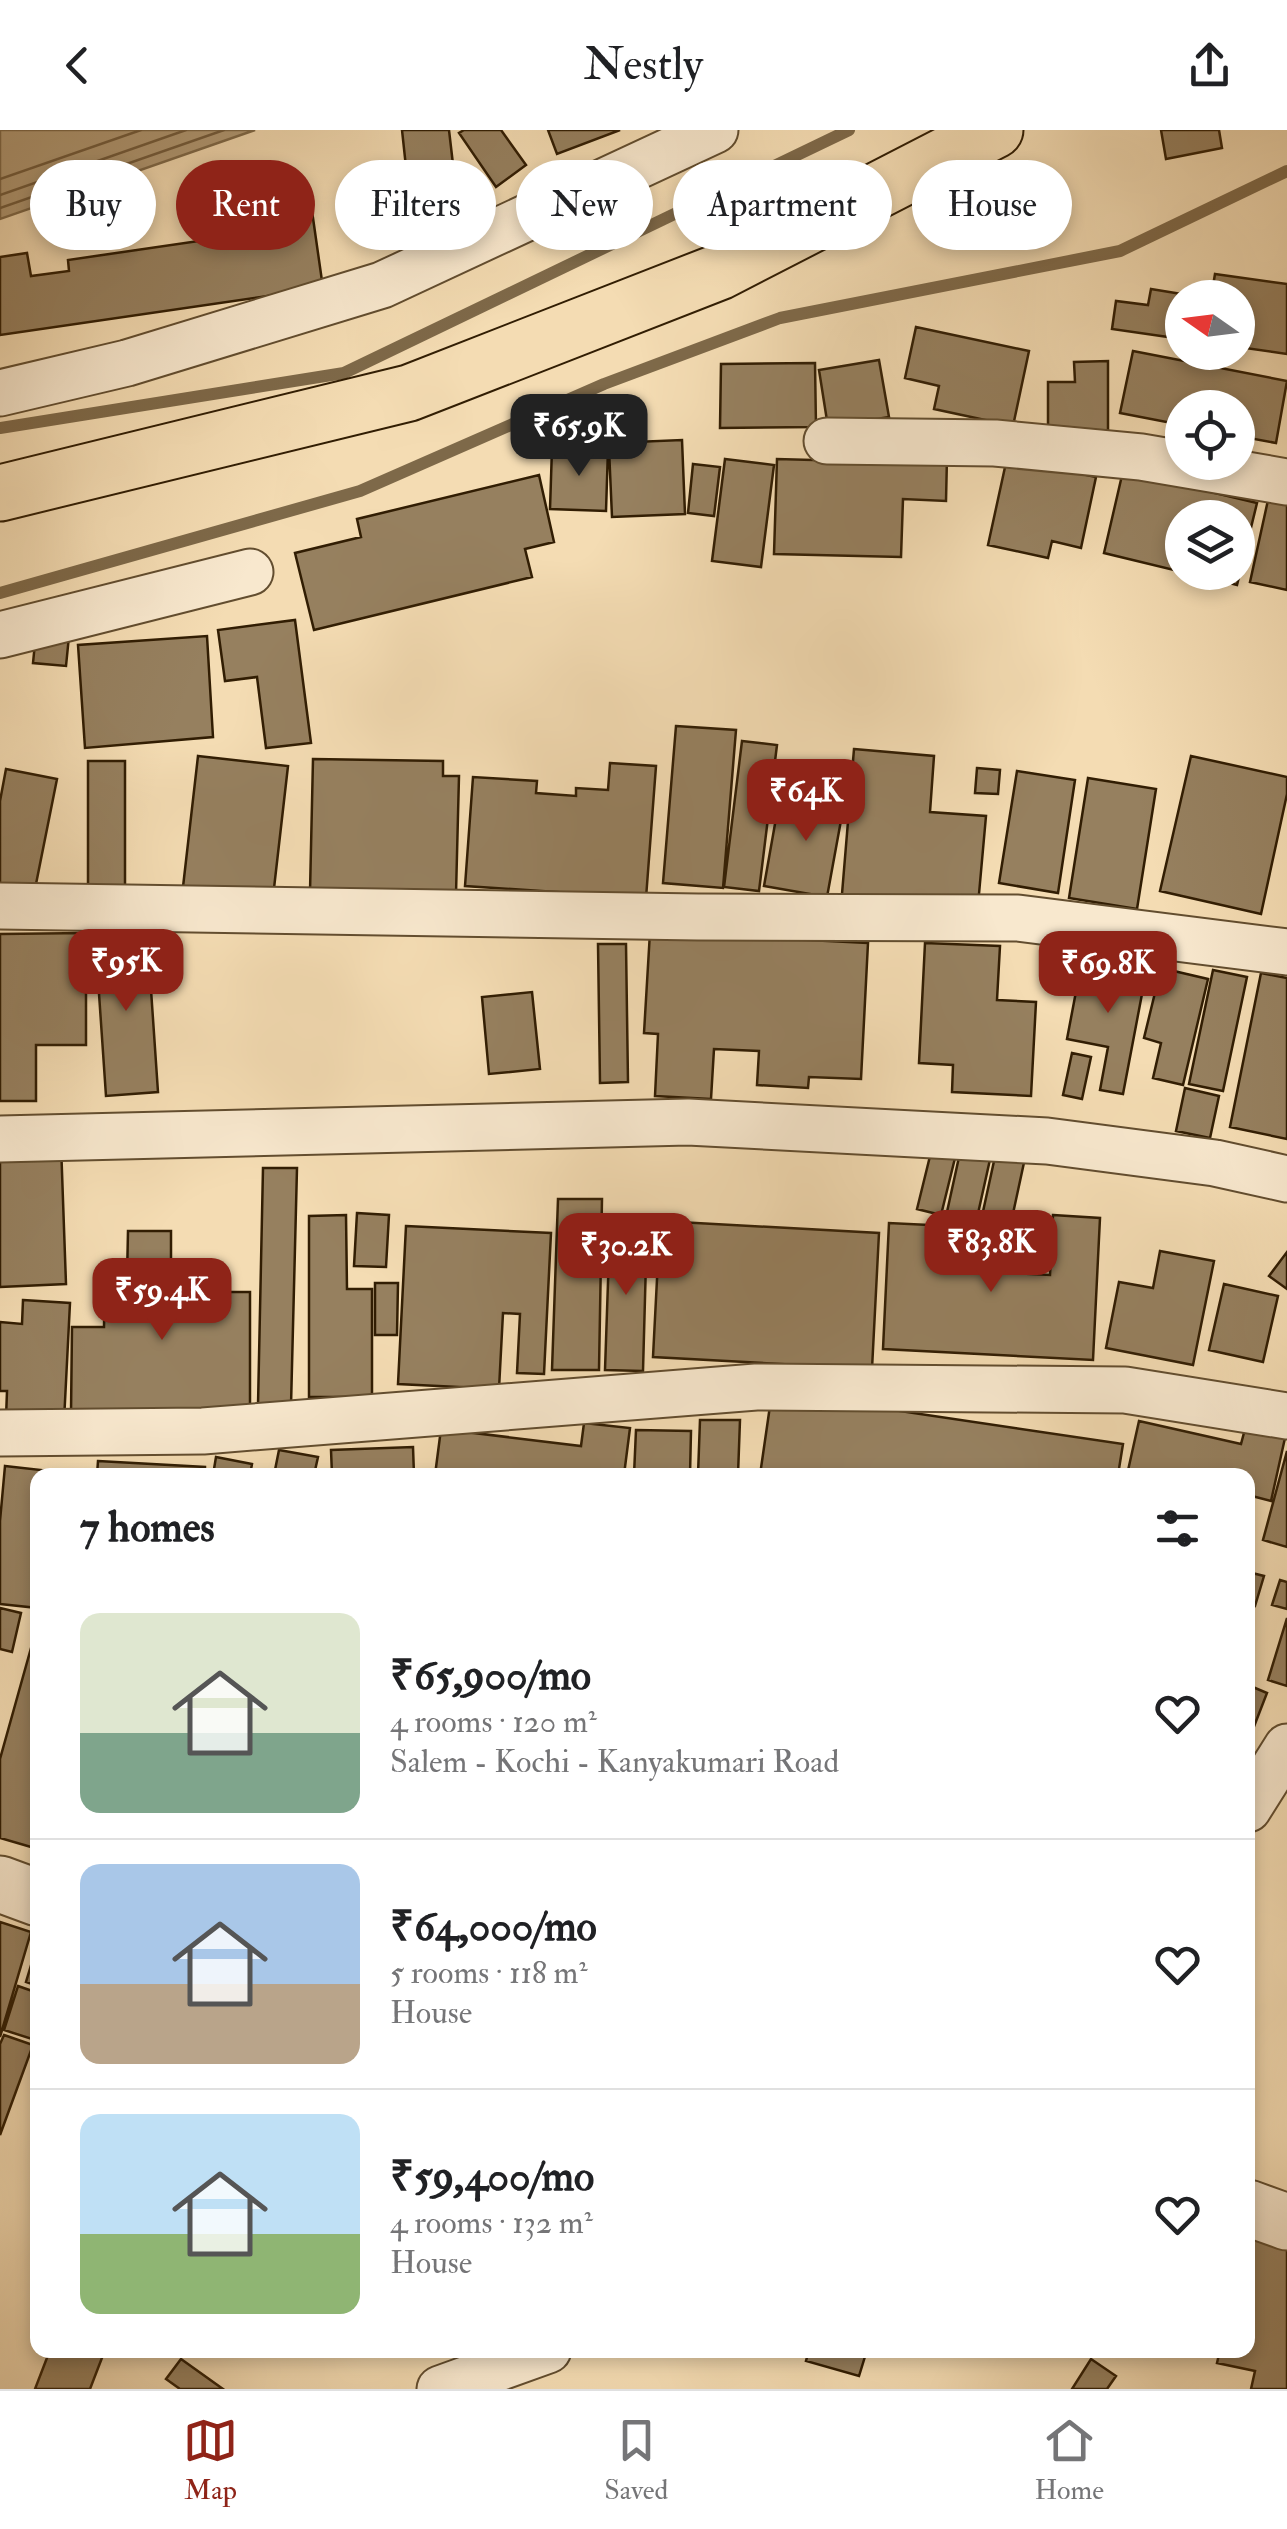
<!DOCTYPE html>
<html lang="en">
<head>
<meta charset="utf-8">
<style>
	:root { --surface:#fff; --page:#f2f2f2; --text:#202124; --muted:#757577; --line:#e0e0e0; --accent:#8f2418 }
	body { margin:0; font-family:"IM FELL Double Pica",serif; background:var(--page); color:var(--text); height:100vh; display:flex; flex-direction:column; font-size:38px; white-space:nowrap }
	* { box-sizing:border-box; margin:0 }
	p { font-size:32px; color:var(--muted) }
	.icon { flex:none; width:55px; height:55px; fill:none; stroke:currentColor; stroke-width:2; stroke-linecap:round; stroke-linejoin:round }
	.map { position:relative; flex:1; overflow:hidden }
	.panel { position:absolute; left:30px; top:1338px; width:1225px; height:890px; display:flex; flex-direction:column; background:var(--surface); border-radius:20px; box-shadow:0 5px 15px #0003 }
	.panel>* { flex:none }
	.guide { position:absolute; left:30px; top:30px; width:1228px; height:90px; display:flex; gap:20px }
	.needle { width:65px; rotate:284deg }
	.tools { position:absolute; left:1165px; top:150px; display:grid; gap:20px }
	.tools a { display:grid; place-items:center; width:90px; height:90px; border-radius:50%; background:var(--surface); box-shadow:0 5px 15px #0003; font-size:50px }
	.price { position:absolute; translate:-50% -85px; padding:0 22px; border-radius:20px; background:var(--accent); color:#fff; font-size:32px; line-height:65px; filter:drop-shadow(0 2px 5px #0008) }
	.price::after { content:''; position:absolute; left:50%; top:60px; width:30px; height:22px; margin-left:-15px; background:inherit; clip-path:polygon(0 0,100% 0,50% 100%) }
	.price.on { background:#222; color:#fff }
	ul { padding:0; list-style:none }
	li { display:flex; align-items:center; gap:30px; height:250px; padding:0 50px }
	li+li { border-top:2px solid var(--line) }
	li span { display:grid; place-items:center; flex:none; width:280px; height:200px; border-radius:20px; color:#555 }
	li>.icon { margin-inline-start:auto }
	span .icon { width:120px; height:120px; fill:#fffc; stroke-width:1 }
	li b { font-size:42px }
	h2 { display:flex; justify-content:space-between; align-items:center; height:120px; padding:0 50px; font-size:42px }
	.tag { padding:0 35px; border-radius:45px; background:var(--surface); box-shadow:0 5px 15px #0003; font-size:35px; line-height:90px }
	.tag.on { background:var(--accent); color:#fff }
	header { display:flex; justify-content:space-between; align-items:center; height:130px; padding:0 50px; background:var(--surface); font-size:45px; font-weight:600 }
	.menu { display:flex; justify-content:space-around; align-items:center; height:140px; border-top:2px solid var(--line); background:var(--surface); font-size:28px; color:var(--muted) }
	.menu a { display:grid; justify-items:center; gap:5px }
	.menu .on { color:var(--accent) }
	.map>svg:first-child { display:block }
</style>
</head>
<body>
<header><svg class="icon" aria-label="back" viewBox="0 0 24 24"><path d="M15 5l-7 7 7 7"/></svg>Nestly<svg class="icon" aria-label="share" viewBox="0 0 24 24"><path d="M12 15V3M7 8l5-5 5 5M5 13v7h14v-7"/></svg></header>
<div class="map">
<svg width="1287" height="2259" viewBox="0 0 1287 2259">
	<rect width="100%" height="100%" fill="#f4dcb3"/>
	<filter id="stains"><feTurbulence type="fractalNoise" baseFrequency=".002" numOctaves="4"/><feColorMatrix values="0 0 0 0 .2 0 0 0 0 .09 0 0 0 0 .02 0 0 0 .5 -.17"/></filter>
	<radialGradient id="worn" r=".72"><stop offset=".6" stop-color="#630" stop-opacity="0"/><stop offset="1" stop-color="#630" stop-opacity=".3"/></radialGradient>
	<path fill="#b29b77" stroke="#7e6949" stroke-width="2.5" d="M 0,0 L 255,0 L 0,89 Z"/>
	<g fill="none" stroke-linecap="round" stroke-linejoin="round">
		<path stroke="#725c3d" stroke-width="2.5" d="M 0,49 L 141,0
			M 0,65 L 186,0
			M 0,78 L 224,0"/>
		<path stroke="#7e6949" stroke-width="12" d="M 0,298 L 344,243 L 849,0
			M 0,463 L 360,361 L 604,254 L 780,188 L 1120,121 L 1287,41"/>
	</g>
	<path fill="#96805f" stroke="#311d03" stroke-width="2.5" d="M 402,0 L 449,0 L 456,60 L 409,65 Z
		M 464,0 L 501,0 L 526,35 L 496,57 L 459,3 Z
		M 548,0 L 620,0 L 557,24 Z
		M 1161,0 L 1219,0 L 1222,18 L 1166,29 Z
		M 311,74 L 323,158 L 0,205 L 0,127 L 27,123 L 31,146 L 69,141 L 68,130 L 247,104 L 244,83 Z
		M 1215,144 L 1287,154 L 1287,224 L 1238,217 L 1238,168 L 1211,168 Z
		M 1151,159 L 1206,168 L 1182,168 L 1182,209 L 1112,199 L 1116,171 L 1148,175 Z
		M 916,197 L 1029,221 L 1013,296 L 934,279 L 939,256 L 905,248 Z
		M 1133,221 L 1287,251 L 1276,313 L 1238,306 L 1238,278 L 1182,278 L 1182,295 L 1120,283 Z
		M 879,230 L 889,287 L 828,297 L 819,240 Z
		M 1108,231 L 1108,300 L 1048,301 L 1048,252 L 1075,252 L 1074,232 Z
		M 815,233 L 816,297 L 720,298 L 721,234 Z
		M 635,295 L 635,312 L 682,310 L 685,384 L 612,387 L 608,296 Z
		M 552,318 L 608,319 L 606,381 L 550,379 Z
		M 947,327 L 946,371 L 903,369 L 901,427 L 774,424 L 777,329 L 850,331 Z
		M 1007,328 L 1096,347 L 1081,418 L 1052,411 L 1048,428 L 988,415 Z
		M 725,329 L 774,335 L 761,437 L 712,431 Z
		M 693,334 L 720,337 L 714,386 L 688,383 Z
		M 1123,341 L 1257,373 L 1237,455 L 1186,442 L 1238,442 L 1238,388 L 1182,388 L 1182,442 L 1104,423 Z
		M 539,345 L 554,412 L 525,419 L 532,447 L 314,500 L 295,423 L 361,407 L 357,389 Z
		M 1270,361 L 1287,364 L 1287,460 L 1250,452 Z
		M 295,490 L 311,613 L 266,618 L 257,547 L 225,551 L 218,500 Z
		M 36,503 L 69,506 L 66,536 L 33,533 Z
		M 207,506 L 213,607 L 85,618 L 78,515 Z
		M 676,596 L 736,600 L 723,758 L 663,753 Z
		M 742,611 L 777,615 L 759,761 L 724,757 Z
		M 854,619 L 934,626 L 930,682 L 986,686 L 978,775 L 842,764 Z
		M 198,626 L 288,636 L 273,767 L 183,757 Z
		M 1191,626 L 1287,647 L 1287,664 L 1261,784 L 1160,761 Z
		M 313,629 L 443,631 L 443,646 L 459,646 L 456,764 L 310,762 Z
		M 88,631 L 125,631 L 125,764 L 88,764 Z
		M 610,633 L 656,636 L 646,768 L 465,756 L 473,647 L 537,651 L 536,663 L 576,666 L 576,658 L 608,660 Z
		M 977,638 L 1000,640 L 998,664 L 975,663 Z
		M 6,639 L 57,649 L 33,769 L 0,762 L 0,671 Z
		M 1017,641 L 1075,650 L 1058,763 L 999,753 Z
		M 1088,648 L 1156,659 L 1137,779 L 1069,768 Z
		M 809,656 L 846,663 L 827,767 L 764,756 L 778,677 L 805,682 Z
		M 147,801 L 158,962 L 106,966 L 95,805 Z
		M 650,802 L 868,813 L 861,949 L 809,947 L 808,958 L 757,955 L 759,921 L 714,919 L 711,969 L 655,966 L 658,904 L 644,903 Z
		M 86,803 L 86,915 L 36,915 L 36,971 L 0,971 L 0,804 Z
		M 925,813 L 1000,816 L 997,870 L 1036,872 L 1031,966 L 952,962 L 953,935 L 919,933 Z
		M 598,814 L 626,814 L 628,952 L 600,953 Z
		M 1082,830 L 1146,843 L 1123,964 L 1100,960 L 1108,917 L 1067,909 Z
		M 1161,838 L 1208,849 L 1183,955 L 1153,948 L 1161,913 L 1144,908 Z
		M 1213,840 L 1247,847 L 1223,961 L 1189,954 Z
		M 1261,843 L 1287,848 L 1287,1009 L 1230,997 Z
		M 532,862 L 540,939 L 489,944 L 482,867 Z
		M 1072,923 L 1091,927 L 1082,969 L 1063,965 Z
		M 1185,958 L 1219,966 L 1210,1008 L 1176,1001 Z
		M 61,1014 L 66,1154 L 0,1157 L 0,1017 Z
		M 932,1018 L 956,1024 L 941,1085 L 917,1079 Z
		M 961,1018 L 991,1025 L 975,1097 L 945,1091 Z
		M 996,1022 L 1025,1028 L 1006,1116 L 977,1109 Z
		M 263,1038 L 297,1038 L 291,1276 L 258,1275 Z
		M 558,1069 L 602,1069 L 599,1240 L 552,1240 Z
		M 357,1083 L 389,1085 L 386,1137 L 354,1136 Z
		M 346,1085 L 347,1159 L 372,1159 L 372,1267 L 309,1267 L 309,1086 Z
		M 1053,1085 L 1100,1088 L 1093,1230 L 883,1219 L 889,1093 L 970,1097 L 967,1141 L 1050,1145 Z
		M 660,1091 L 879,1103 L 872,1239 L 653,1227 Z
		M 610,1094 L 647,1095 L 643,1241 L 605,1240 Z
		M 406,1096 L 551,1103 L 544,1244 L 517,1243 L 520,1184 L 503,1183 L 499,1259 L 398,1254 Z
		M 128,1101 L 171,1101 L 171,1162 L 250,1162 L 250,1282 L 71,1283 L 72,1197 L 104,1197 L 105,1148 L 127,1148 Z
		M 1160,1121 L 1214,1131 L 1193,1235 L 1106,1218 L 1119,1152 L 1153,1158 Z
		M 1287,1122 L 1287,1159 L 1269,1146 Z
		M 375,1153 L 398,1153 L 397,1205 L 375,1205 Z
		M 1224,1154 L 1278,1166 L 1263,1232 L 1209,1220 Z
		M 23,1170 L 70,1173 L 64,1291 L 6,1288 L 7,1261 L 0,1261 L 0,1192 L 22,1194 Z
		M 772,1262 L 1123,1314 L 1118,1345 L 760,1345 Z
		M 700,1290 L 740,1290 L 738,1345 L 698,1345 Z
		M 1139,1291 L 1241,1314 L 1245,1299 L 1285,1308 L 1271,1371 L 1248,1365 L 1248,1345 L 1127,1345 Z
		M 584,1293 L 630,1298 L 624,1345 L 435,1345 L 441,1299 L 581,1316 Z
		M 636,1300 L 691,1301 L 690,1345 L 634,1345 Z
		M 413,1317 L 414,1345 L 332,1345 L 331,1320 Z
		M 279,1320 L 318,1327 L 314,1345 L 274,1345 Z
		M 1287,1321 L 1287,1417 L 1263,1410 Z
		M 216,1327 L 252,1334 L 250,1345 L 213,1345 Z
		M 98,1331 L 205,1337 L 205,1345 L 97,1345 Z
		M 5,1336 L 59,1342 L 59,1345 L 38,1345 L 38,1478 L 0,1474 L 0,1391 Z
		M 1248,1442 L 1264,1446 L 1255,1476 L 1248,1474 Z
		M 1280,1450 L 1287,1452 L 1287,1479 L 1272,1475 Z
		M 0,1478 L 21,1483 L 12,1522 L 0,1519 Z
		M 1287,1488 L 1287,1556 L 1268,1550 Z
		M 38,1493 L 38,1719 L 0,1708 L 0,1629 Z
		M 1248,1555 L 1267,1563 L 1248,1612 Z
		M 0,1792 L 31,1802 L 0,1907 Z
		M 38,1812 L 38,1856 L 26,1852 Z
		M 18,1856 L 38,1863 L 38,1893 L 32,1909 L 4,1900 Z
		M 4,1905 L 33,1915 L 0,2005 L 0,1914 Z
		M 1248,2098 L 1287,2101 L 1287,2259 L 1251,2259 L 1255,2241 L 1217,2233 L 1220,2220 L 1248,2220 Z
		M 50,2220 L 105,2220 L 90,2259 L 35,2259 Z
		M 809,2220 L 867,2220 L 859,2246 L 806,2231 Z
		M 181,2229 L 223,2259 L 180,2259 L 166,2249 Z
		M 1091,2229 L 1116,2246 L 1107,2259 L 1072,2259 Z"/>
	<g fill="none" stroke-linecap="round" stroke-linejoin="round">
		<defs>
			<path id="minor" d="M 0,263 L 127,233 L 382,155 L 715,0
				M 827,311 L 995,313 L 1141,327 L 1287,352
				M 0,505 L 250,442
				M 0,776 L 698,787 L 1018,788 L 1287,822
				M 0,1009 L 688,992 L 1047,1011 L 1215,1033 L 1287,1049
				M 0,1303 L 203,1301 L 756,1257 L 1125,1260 L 1287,1286
				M 1248,1679 L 1287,1617
				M 440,2259 L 548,2220"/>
			<path id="tertiary" d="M 0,1754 L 38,1768
				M 1248,2078 L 1287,2092"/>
			<path id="trunk" d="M 0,363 L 409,263 L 719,142 L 995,0"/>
		</defs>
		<use href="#minor" stroke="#624d2f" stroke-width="49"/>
		<use href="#tertiary" stroke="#624d2f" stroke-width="59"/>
		<use href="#trunk" stroke="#311d03" stroke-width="59"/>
		<use href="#minor" stroke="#f8e8ce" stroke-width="45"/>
		<use href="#tertiary" stroke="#f8e8ce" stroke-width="55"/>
		<use href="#trunk" stroke="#f4dcb3" stroke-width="55"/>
	</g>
	<rect width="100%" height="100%" filter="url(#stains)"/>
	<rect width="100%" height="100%" fill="url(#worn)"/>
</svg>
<div class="tools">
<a><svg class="needle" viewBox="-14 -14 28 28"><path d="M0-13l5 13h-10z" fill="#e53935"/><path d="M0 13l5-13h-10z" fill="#757577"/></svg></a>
<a><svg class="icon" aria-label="locate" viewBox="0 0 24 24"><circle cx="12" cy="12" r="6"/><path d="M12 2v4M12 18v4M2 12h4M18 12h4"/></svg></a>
<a><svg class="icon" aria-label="layers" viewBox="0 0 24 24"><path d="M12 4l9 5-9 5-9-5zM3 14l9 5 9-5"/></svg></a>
</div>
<b class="price on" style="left:579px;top:349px">₹65.9K</b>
<b class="price" style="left:806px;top:714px">₹64K</b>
<b class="price" style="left:126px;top:884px">₹95K</b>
<b class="price" style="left:1108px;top:886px">₹69.8K</b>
<b class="price" style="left:991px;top:1165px">₹83.8K</b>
<b class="price" style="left:626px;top:1168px">₹30.2K</b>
<b class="price" style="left:162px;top:1213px">₹59.4K</b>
<div class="guide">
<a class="tag">Buy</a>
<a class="tag on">Rent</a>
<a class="tag">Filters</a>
<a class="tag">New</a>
<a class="tag">Apartment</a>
<a class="tag">House</a>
</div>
<section class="panel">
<h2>7 homes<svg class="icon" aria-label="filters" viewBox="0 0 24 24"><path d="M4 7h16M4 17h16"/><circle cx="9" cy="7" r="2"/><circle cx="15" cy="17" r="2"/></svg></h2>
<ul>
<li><span style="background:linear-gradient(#dfe7d0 60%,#7fa58c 0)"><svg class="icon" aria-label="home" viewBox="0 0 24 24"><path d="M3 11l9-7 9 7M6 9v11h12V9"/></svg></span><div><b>₹65,900/mo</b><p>4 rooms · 120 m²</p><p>Salem - Kochi - Kanyakumari Road</p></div><svg class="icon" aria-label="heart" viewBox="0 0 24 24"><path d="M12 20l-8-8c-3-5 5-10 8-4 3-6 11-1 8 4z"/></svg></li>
<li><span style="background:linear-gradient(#a9c7e8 60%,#b9a48a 0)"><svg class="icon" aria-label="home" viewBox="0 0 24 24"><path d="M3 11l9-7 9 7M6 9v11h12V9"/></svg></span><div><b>₹64,000/mo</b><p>5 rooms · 118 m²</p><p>House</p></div><svg class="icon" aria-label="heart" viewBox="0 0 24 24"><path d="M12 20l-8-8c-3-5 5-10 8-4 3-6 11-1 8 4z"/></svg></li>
<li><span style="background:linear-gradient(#bfe0f5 60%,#8fb573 0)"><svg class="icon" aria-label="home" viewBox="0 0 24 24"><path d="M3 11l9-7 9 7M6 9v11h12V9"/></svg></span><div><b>₹59,400/mo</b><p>4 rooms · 132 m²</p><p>House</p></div><svg class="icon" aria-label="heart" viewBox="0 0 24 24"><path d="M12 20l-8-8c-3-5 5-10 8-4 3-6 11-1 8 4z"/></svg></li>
</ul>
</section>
</div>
<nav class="menu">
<a class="on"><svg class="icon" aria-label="map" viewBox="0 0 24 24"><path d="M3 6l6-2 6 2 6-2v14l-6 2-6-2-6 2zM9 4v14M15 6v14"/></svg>Map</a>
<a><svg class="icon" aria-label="saved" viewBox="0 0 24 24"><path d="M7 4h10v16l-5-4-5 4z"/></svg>Saved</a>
<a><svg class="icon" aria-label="home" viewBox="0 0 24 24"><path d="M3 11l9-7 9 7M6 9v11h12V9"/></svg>Home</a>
</nav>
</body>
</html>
